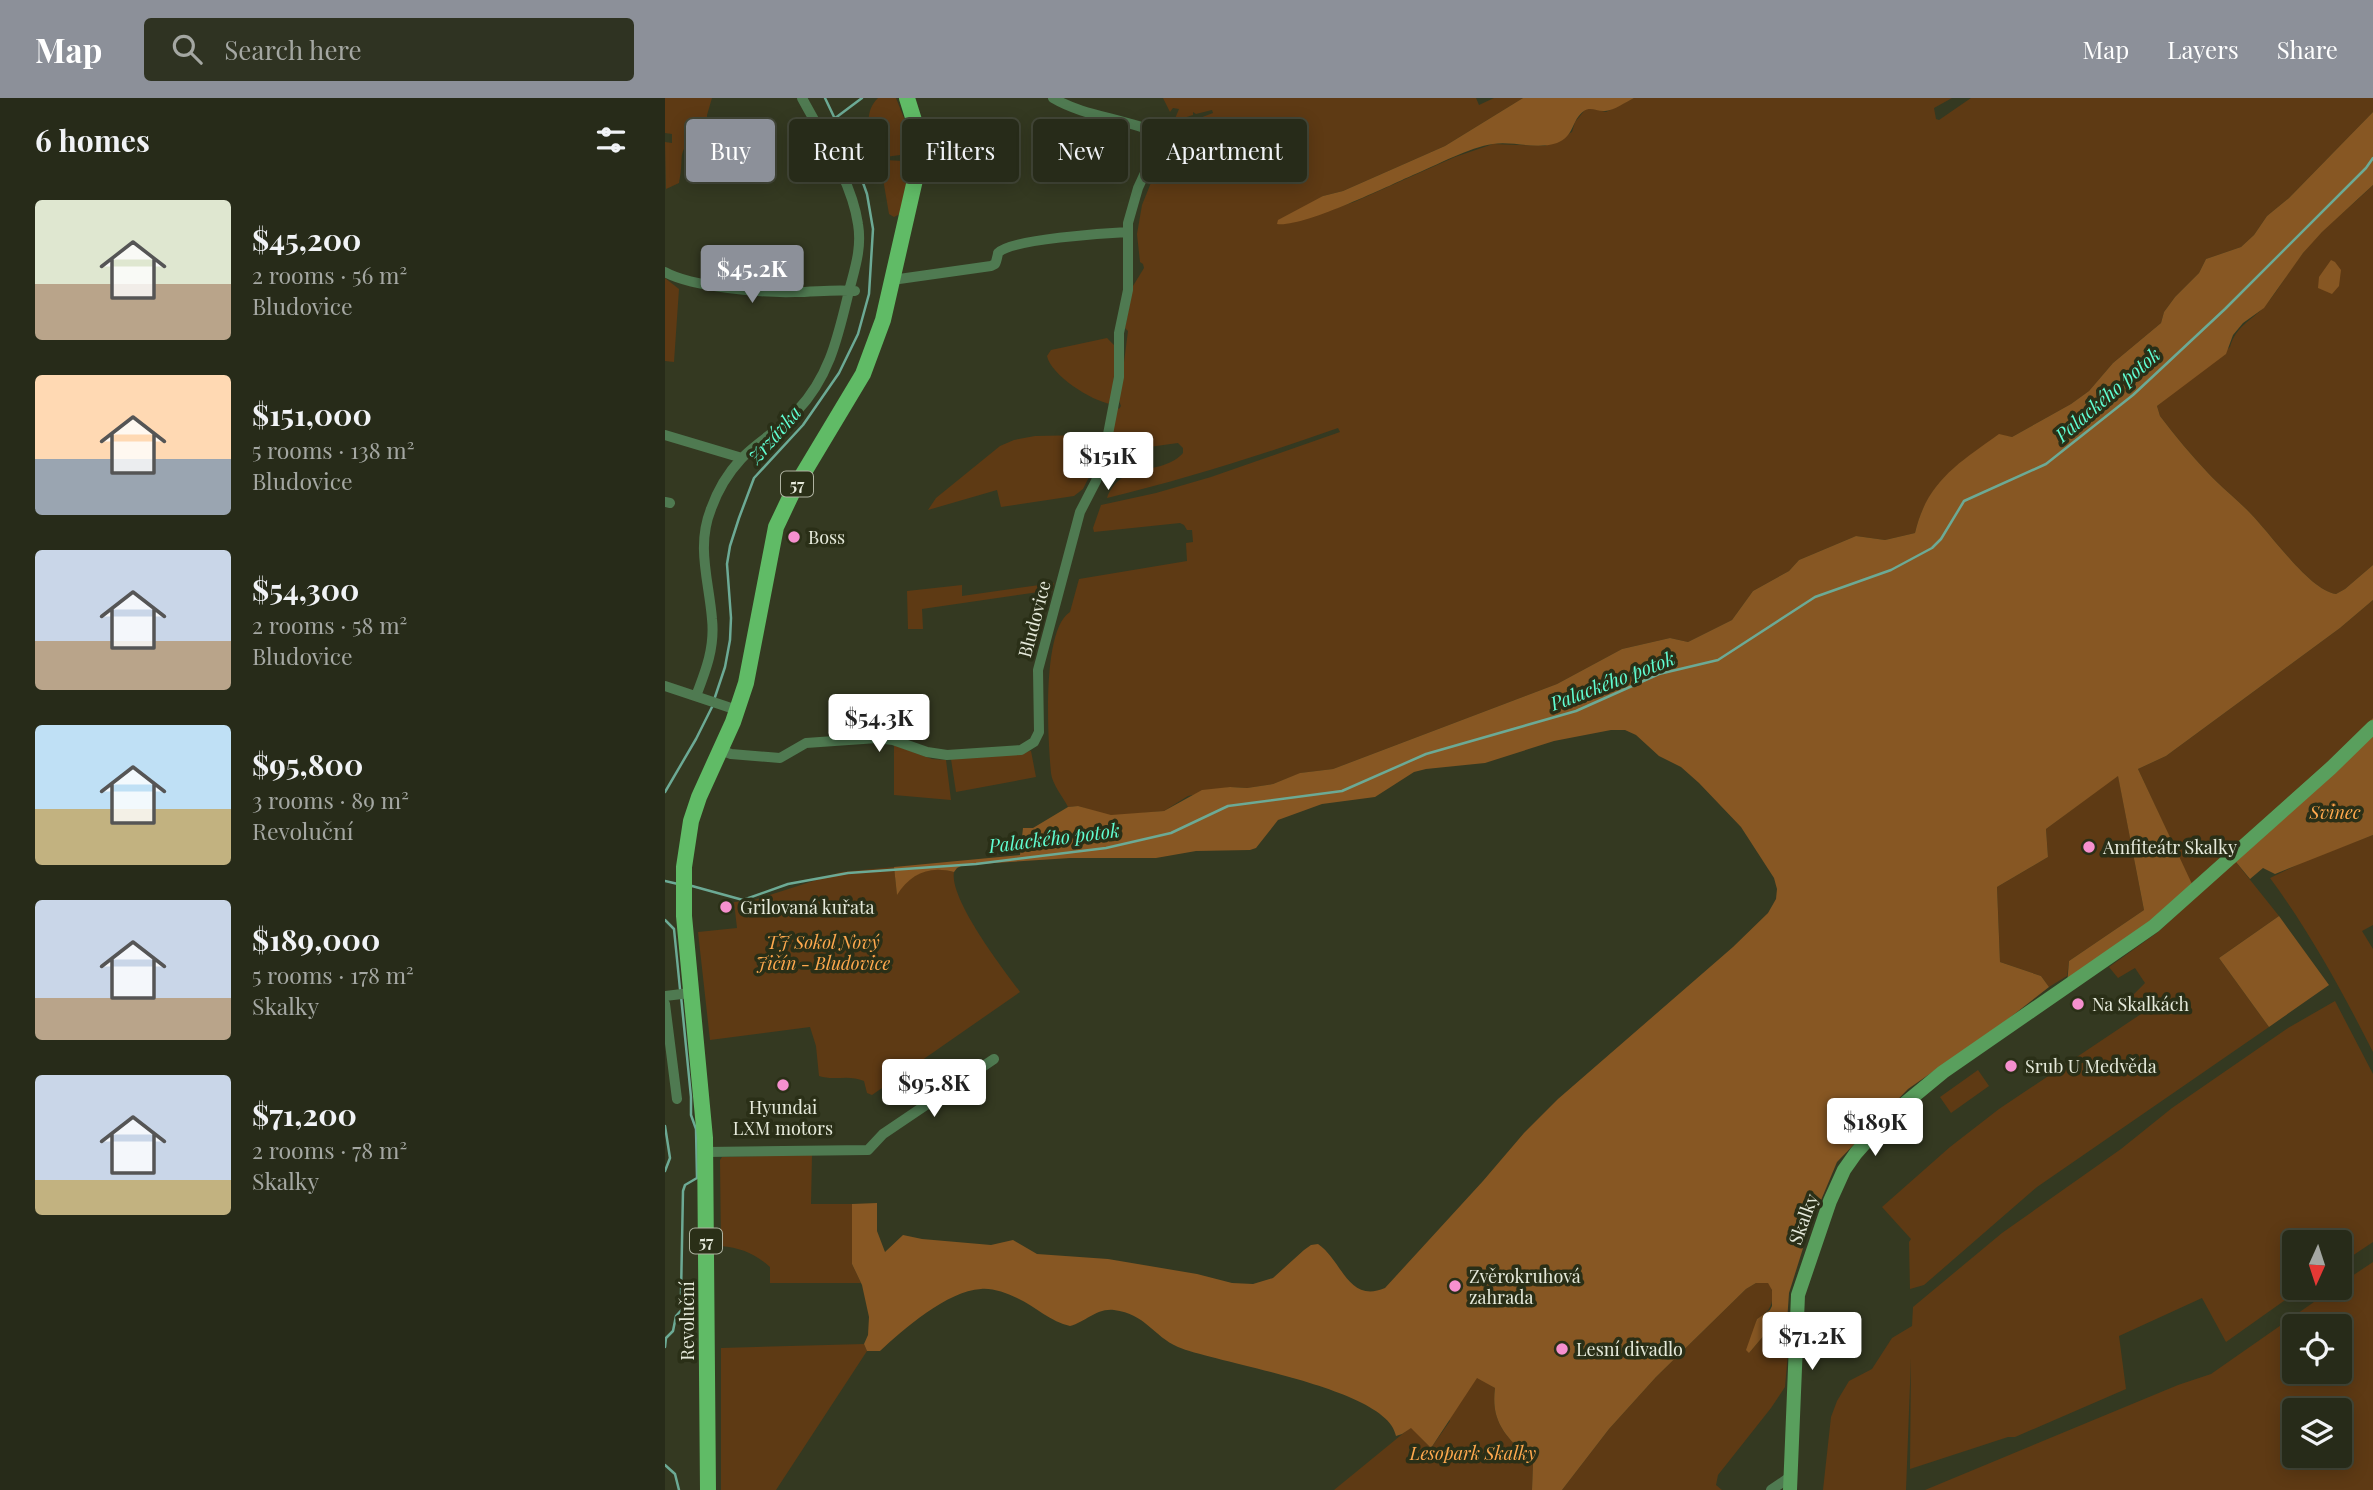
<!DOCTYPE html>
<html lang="en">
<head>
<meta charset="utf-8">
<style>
	:root { --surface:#272b19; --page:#2f3322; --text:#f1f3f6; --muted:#a4a7a2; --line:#434738; --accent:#8c9099 }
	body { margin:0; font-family:"Playfair Display",serif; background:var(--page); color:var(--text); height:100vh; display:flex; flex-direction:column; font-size:26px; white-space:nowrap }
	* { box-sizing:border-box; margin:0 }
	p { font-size:23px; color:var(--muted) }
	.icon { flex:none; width:38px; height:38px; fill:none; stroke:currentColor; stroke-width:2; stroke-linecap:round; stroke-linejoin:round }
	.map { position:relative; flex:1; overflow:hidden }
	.details { display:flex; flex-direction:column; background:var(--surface); width:665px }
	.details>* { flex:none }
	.banner { position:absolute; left:21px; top:21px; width:665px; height:63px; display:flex; gap:14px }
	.needle { width:46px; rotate:183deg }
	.buttons { position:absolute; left:1617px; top:1132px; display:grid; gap:14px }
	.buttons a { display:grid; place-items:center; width:70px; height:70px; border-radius:7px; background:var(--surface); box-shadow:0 4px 18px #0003,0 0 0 2px var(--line); font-size:35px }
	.price { position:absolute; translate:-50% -60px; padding:0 16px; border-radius:7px; background:#fff; color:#222; font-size:23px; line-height:46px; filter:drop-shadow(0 2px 4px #0008) }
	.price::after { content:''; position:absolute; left:50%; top:42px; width:21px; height:16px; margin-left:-10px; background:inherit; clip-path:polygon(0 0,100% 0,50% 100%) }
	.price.active { background:var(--accent); color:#fff }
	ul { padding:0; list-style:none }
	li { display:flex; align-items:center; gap:21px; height:175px; padding:0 35px }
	li span { display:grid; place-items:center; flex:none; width:196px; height:140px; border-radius:7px; color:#555 }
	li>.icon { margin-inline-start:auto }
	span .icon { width:84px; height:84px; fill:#fffc; stroke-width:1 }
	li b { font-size:30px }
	h2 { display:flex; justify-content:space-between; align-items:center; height:84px; padding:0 35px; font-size:30px }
	.chip { padding:0 24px; border-radius:7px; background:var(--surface); box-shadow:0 4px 18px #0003,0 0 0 2px var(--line); font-size:24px; line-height:63px }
	.chip.active { background:var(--accent); color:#fff }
	header { display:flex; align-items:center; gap:42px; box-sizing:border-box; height:98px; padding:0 35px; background:var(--accent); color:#fff }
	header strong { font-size:33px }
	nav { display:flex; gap:38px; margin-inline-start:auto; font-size:24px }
	.search { width:490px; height:63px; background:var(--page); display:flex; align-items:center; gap:18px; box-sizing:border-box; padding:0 24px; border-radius:7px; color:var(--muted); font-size:26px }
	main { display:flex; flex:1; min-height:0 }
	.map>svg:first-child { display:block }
</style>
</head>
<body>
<header>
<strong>Map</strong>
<div class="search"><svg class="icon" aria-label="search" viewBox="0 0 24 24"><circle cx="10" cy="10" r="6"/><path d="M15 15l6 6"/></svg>Search here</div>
<nav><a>Map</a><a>Layers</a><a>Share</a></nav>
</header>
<main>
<section class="details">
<h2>6 homes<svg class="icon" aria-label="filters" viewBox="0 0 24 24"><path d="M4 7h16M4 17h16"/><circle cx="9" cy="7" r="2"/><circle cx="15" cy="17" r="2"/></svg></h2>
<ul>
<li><span style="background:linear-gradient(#dfe7d0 60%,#b9a48a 0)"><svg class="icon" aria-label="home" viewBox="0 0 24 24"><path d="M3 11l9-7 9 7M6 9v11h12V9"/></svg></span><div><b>$45,200</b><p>2 rooms · 56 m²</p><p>Bludovice</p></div></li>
<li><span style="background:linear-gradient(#ffd9b3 60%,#9aa5b1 0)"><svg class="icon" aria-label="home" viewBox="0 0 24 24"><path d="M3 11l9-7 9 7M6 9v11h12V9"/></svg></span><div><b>$151,000</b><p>5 rooms · 138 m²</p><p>Bludovice</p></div></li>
<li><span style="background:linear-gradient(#c9d6e8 65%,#b9a48a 0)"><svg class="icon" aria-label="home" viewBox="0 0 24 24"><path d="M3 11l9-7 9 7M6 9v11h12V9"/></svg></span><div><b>$54,300</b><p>2 rooms · 58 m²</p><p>Bludovice</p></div></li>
<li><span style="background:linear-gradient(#bfe0f5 60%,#c2b280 0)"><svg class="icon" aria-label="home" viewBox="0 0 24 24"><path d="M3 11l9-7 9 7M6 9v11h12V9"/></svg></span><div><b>$95,800</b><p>3 rooms · 89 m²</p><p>Revoluční</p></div></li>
<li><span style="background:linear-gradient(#c9d6e8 70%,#b9a48a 0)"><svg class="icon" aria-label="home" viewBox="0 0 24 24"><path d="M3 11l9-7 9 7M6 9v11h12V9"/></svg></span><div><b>$189,000</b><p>5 rooms · 178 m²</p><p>Skalky</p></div></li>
<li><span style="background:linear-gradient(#c9d6e8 75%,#c2b280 0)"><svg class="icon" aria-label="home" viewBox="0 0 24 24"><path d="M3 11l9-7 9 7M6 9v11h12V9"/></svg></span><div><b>$71,200</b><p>2 rooms · 78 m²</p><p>Skalky</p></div></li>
</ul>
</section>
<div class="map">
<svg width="1708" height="1392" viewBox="0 0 1708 1392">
	<rect width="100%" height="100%" fill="#343921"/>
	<path fill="#5e3a14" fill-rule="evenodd" d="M 0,0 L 47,0 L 42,17 L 42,34 C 7,52 21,55 14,85 L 1,91 L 0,44 L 7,45 L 7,36 L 0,35 Z
		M 213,0 L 231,0 L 241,25 L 242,43 L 236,48 L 235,57 L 213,60 C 206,41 196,16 213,0 Z
		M 498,0 L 811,0 L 814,7 L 829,0 L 858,0 L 780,48 L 678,93 L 658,98 L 633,123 L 689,104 L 790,59 L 828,46 L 880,48 L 907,34 L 910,24 L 920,12 L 925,10 L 941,14 L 969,0 L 1287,0 L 1269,10 L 1271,21 L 1274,22 L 1306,0 L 1708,0 L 1708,14 L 1624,100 L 1602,118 L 1589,137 L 1576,149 L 1541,161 L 1534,175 L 1510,199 L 1499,214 L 1496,225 L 1448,265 L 1424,293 L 1406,306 L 1347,339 L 1334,337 C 1294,365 1262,384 1250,435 L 1220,442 L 1191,438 L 1134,462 L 1124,473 L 1088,493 L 1067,522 L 1023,544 L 1005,540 L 957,551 L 892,586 L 668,671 L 636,675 L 608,686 L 582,690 L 565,689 L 523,698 L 499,713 L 446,718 L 413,708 L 403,709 C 398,699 387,686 386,675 C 383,643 376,532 405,514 L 414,481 L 522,463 L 521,445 L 528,444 L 527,432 L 522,432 L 519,427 L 515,425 L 429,434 L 428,430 L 436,407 L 491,395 L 546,379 L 675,334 L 673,330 C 597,357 521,381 442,400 C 456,362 497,379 518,355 L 518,350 L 513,345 L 462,352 L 446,346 L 452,309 L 454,311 L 456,308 L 454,303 L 463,233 L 460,230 L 468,188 L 479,170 L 478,166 L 475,164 L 472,136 L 477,107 L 508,30 L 548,15 L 547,12 L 531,16 L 528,14 L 528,17 L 509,23 L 514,11 L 508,10 L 505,14 Z
		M 220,62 L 238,63 L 241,71 L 239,74 L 243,75 L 235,116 L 229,119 L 224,116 L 215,63 Z
		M 1708,87 L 1708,467 L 1680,491 L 1671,496 C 1645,493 1605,435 1586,416 C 1573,402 1557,390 1543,375 C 1526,357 1510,338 1495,318 L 1492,308 L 1565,249 C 1571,228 1586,223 1599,209 C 1614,192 1624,172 1638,155 C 1658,129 1685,110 1708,87 Z
		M 0,180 L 14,191 L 9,264 L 0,263 Z
		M 442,240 L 449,247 L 450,269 L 446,306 C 426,303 386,277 382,258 L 386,252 Z
		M 424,337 L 435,340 L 436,345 L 431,365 L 418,391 L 409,398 L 336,409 L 332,392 L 263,412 L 271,400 L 335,348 L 349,342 L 370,338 Z
		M 389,485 L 388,492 L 257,511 L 258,531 L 243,531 L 242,493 L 297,487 L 297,498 Z
		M 1708,502 L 1708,620 L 1669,658 L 1526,786 L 1473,671 L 1501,658 L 1675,530 Z
		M 229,647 L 267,661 L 281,662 L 286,702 L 229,697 Z
		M 366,653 L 371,679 L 291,694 L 286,661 Z
		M 1453,677 L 1479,812 L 1404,863 L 1402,878 L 1384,889 L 1376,878 L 1335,864 L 1332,789 L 1383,759 L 1381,731 Z
		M 1708,737 L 1708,827 L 1697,833 L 1708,851 L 1708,954 C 1677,893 1645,834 1605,780 L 1640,763 Z
		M 1570,763 L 1614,818 L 1554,860 L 1604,929 L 1372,1089 L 1259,1187 L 1245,1191 L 1244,1144 L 1246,1141 L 1217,1109 L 1285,1049 L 1334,1011 L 1479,914 L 1467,898 L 1480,885 L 1470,870 L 1453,880 L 1444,869 L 1493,834 Z
		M 229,769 L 232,796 C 245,775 265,767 289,774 C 284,801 338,871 355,894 L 207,997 L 202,995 L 199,983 C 184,976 169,983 154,978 L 151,948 L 145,929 L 45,942 L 33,834 L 72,830 L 69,804 L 89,802 L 176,774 Z
		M 1670,903 L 1708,976 L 1708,1144 L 1675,1166 L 1675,1144 L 1629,1144 L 1629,1190 L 1637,1190 L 1561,1244 L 1537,1200 L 1454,1238 L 1461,1291 L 1350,1339 L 1343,1339 L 1245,1371 L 1246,1260 L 1241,1392 L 1158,1392 L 1166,1319 L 1172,1303 L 1184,1283 L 1207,1271 L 1227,1240 L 1247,1228 L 1248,1209 L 1337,1135 L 1456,1051 L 1507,1010 L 1623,930 Z
		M 1313,972 L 1324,988 L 1286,1015 L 1275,999 Z
		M 147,1057 L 146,1106 L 187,1106 L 187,1166 L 196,1185 L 105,1185 L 105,1169 C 89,1155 76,1150 56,1148 L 55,1062 L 57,1059 Z
		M 1708,1164 L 1708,1392 L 1260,1392 L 1513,1287 L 1546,1276 L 1669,1190 L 1675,1190 L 1675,1186 ZM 1629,1228 L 1675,1228 L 1675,1274 L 1629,1274 ZM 1675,1312 L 1675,1358 L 1629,1358 L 1629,1312 Z
		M 1091,1185 L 1103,1185 L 1106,1188 C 1110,1204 1106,1213 1092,1221 L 1084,1255 L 1112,1222 L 1122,1224 L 1125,1231 L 1120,1289 L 1106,1310 L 1053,1377 L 1051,1387 L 1057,1392 L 897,1392 L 944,1331 L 991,1279 L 1081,1191 Z
		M 712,1215 L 830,1290 C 825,1328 845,1340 868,1366 L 867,1392 L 669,1392 L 746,1329 L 766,1350 L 785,1323 Z
		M 199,1246 L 202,1253 L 111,1392 L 56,1392 L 56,1250 Z"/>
	<path fill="#875723" d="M 858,0 L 969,0 C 961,4 948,13 940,13 C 932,14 926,8 919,13 C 906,22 910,38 892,45 C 871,52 849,43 828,46 C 805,49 770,68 748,77 C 721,89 637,130 612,126 L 613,122 L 658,98 L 678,93 L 780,48 Z
		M 1708,14 L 1708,87 L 1657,134 L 1638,155 L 1599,210 L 1578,225 L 1568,237 L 1561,256 L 1492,308 L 1495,318 C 1510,338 1526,357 1543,375 C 1557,390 1573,402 1586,416 C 1605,435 1645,493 1671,496 L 1680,491 L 1708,467 L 1708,502 L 1675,530 L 1501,658 L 1473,671 L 1527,786 L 1669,658 L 1708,620 L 1708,737 L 1610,776 L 1598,770 L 1585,781 L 1571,764 L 1402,887 L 1404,863 L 1479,812 L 1453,678 L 1381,731 L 1383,759 L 1332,789 L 1335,864 L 1376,878 L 1384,889 L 1338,925 L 1243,991 L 1172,1064 L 1144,1131 L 1124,1195 L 1122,1224 L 1112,1222 L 1084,1255 L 1081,1252 L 1092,1221 L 1105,1212 L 1107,1208 L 1107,1192 L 1103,1185 L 1091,1185 L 1081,1191 L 991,1279 L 944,1331 L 897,1392 L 867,1392 L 868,1366 C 845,1340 825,1328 830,1290 L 812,1280 L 766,1350 L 746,1330 L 737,1336 L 731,1338 C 723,1290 554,1266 513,1249 C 488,1238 481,1216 449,1212 C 431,1210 421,1224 405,1228 C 386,1224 371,1209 352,1200 C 341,1195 328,1190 316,1191 C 282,1193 239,1231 215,1253 L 202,1253 L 199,1246 L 203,1237 L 204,1219 L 197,1187 L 187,1166 L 187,1106 L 212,1105 L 212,1133 L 220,1154 L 238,1137 L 257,1141 L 326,1147 L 348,1142 L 372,1156 L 443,1161 L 532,1176 L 567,1185 L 588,1186 L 608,1180 L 639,1152 L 646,1147 L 653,1146 C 677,1162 683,1206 720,1190 L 818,1083 L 859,1035 L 893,1001 L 1068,849 L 1103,815 L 1111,801 L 1112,791 L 1109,780 L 1076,729 L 1034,685 L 1016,669 L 994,658 L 971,637 L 960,632 L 946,632 L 889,643 L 820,665 L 761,671 L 749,674 L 710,699 L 657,706 L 613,722 L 591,750 L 585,752 L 531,753 L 491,760 L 405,760 L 298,767 L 292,770 L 289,774 C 264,767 245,776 232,797 L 229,769 L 355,757 L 358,730 L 368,730 L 403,709 L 413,708 L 446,717 L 499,713 L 537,692 L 565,689 L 582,690 L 608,686 L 635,675 L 668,671 L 892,586 L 957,551 L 1005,540 L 1023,544 L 1067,522 L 1088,493 L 1124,473 L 1134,462 L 1191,438 L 1220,442 L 1250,435 C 1262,383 1294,365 1334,336 L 1347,339 L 1406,306 L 1424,293 L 1448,265 L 1496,225 L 1499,214 L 1510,199 L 1534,175 L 1541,161 L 1576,149 L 1589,137 L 1602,118 L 1624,100 Z
		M 1666,162 L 1670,164 L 1676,172 L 1674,188 L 1667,196 L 1653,190 L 1654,179 Z
		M 1614,818 L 1664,887 L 1604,929 L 1554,860 Z"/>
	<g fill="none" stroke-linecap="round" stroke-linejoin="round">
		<path stroke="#6caa95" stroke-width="2.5" d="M 169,21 L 197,0
			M 49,602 L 60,569 L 65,542 L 66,520 L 62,466 L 65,448 L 74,420 L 89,380 L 138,327 L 174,275 L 193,236 L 204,196 L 208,131 L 202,96 L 191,65 L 160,0
			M 0,694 L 31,641 L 47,609
			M 0,783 L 13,786
			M 27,788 L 78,802 L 123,786 L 183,775 L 311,766 L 441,750 L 506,735 L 563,708 L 677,693 L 761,656 L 911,613 L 994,576 L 1053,562 L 1150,499 L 1226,472 L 1267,450 L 1276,441 L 1299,403 L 1381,366 L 1468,297 L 1560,211 L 1701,70 L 1708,60
			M 0,822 L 9,831 L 15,891
			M 0,1028 L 5,1060 L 0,1073
			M 0,1249 L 1,1240 L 8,1233 L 11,1218 L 20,1208 L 16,1196 L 18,1093 L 20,1087 L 32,1080 L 31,1031 L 26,1017 L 26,999 L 16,898
			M 0,1367 L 10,1376 L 14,1392"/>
		<path stroke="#4f7a51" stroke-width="10" d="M 0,174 C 27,189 98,195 130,194 C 150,194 170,191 190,193
			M 227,182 L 326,168 L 330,166 C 331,165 333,156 333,155 C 345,141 442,135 463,134
			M 0,337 L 77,360
			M 0,404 L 5,405
			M 0,588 L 72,612
			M 31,598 C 41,572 50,549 47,521 C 44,483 31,448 46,411 C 52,394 63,375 76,361 C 93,343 115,332 132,313 C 165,278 173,238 184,193 C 190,170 197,150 193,126 C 187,84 157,37 137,0
			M 55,652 L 66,656 L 115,660 L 141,645 L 212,640 L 228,642 L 262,654 L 282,657 L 356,652 L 369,644 L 374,634 L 373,572 L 415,414 L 431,383 L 439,357 L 454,279 L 454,235 L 463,192 L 463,125 L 473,90 L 491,51 L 492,35 C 459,20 420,19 388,0
			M 0,898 L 25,895
			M 0,906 L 12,1001
			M 41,1054 L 203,1052 L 218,1036 L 329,961
			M 1106,1392 L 1125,1379"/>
		<path stroke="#599f5d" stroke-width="14" d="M 1125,1392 L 1133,1197 L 1165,1103 L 1179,1072 L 1191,1055 L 1221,1021 L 1278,974 L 1489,828 L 1666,670 L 1708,629"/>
		<path stroke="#60bb66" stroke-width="16" d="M 43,1392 L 40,1040 L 19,818 L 19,769 L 26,723 L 34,699 L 68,624 L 81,585 L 111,429 L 129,391 L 198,276 L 218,222 L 252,73 L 252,32 L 242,0"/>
	</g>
	<g fill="#f690cf" stroke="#2a2f17" stroke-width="2.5">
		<circle cx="129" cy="439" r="7"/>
		<circle cx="1424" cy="749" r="7"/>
		<circle cx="61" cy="809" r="7"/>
		<circle cx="1413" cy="906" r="7"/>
		<circle cx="1346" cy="968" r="7"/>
		<circle cx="118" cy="987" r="7"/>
		<circle cx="790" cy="1188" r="7"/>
		<circle cx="897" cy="1251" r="7"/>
	</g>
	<g text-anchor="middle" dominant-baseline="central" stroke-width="7" stroke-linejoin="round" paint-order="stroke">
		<g fill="#2a2f17" stroke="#aeb2a0" stroke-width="2">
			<rect x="116" y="373.5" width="32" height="25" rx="5"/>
			<rect x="25" y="1130.5" width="32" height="25" rx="5"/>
		</g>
		<g font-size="16" font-weight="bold" fill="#e6eadb">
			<text x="132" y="386">57</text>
			<text x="41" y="1143">57</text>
		</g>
		<g font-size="18" fill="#e6eadb" stroke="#2a2f17" text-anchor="start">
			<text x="143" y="439">Boss</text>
			<text x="1438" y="749">Amfiteátr Skalky</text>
			<text x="75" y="809">Grilovaná kuřata</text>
			<text x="1427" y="906">Na Skalkách</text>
			<text x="1360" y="968">Srub U Medvěda</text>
			<text x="118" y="1009" text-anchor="middle">Hyundai<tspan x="118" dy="21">LXM motors</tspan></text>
			<text x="804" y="1178">Zvěrokruhová<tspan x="804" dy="21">zahrada</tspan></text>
			<text x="911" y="1251">Lesní divadlo</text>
		</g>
		<g font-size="18" fill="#e6eadb" stroke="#2a2f17">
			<text transform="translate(369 521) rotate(-75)">Bludovice</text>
			<text transform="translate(1138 1121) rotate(-70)">Skalky</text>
			<text transform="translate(22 1223) rotate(-90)">Revoluční</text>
		</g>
		<g font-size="18" font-style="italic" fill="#ffa94e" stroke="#2a2f17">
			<text x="1670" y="714">Svinec</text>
			<text x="158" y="844">TJ Sokol Nový<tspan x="158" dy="21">Jičín - Bludovice</tspan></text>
			<text x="808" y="1355">Lesopark Skalky</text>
		</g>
		<g font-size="19" font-style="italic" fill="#60fed3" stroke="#2a2f17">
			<text transform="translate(1442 296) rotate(-41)">Palackého potok</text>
			<text transform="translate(109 336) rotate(-49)">Zrzávka</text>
			<text transform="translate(947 582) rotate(-21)">Palackého potok</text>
			<text transform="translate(389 739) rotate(-7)">Palackého potok</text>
		</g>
	</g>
</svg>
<div class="buttons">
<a><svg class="needle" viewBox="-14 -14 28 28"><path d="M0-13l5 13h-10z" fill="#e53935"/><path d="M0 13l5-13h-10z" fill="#a4a7a2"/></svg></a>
<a><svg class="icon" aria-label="locate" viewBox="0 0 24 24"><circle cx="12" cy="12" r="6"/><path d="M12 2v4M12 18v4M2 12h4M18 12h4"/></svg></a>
<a><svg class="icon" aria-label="layers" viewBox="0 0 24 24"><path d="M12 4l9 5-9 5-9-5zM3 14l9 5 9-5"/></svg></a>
</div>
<b class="price active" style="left:87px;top:207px">$45.2K</b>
<b class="price" style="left:443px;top:394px">$151K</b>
<b class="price" style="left:214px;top:656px">$54.3K</b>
<b class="price" style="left:269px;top:1021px">$95.8K</b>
<b class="price" style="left:1210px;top:1060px">$189K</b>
<b class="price" style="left:1147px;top:1274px">$71.2K</b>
<div class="banner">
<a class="chip active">Buy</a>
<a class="chip">Rent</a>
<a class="chip">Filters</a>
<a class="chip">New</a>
<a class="chip">Apartment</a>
</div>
</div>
</main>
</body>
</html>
